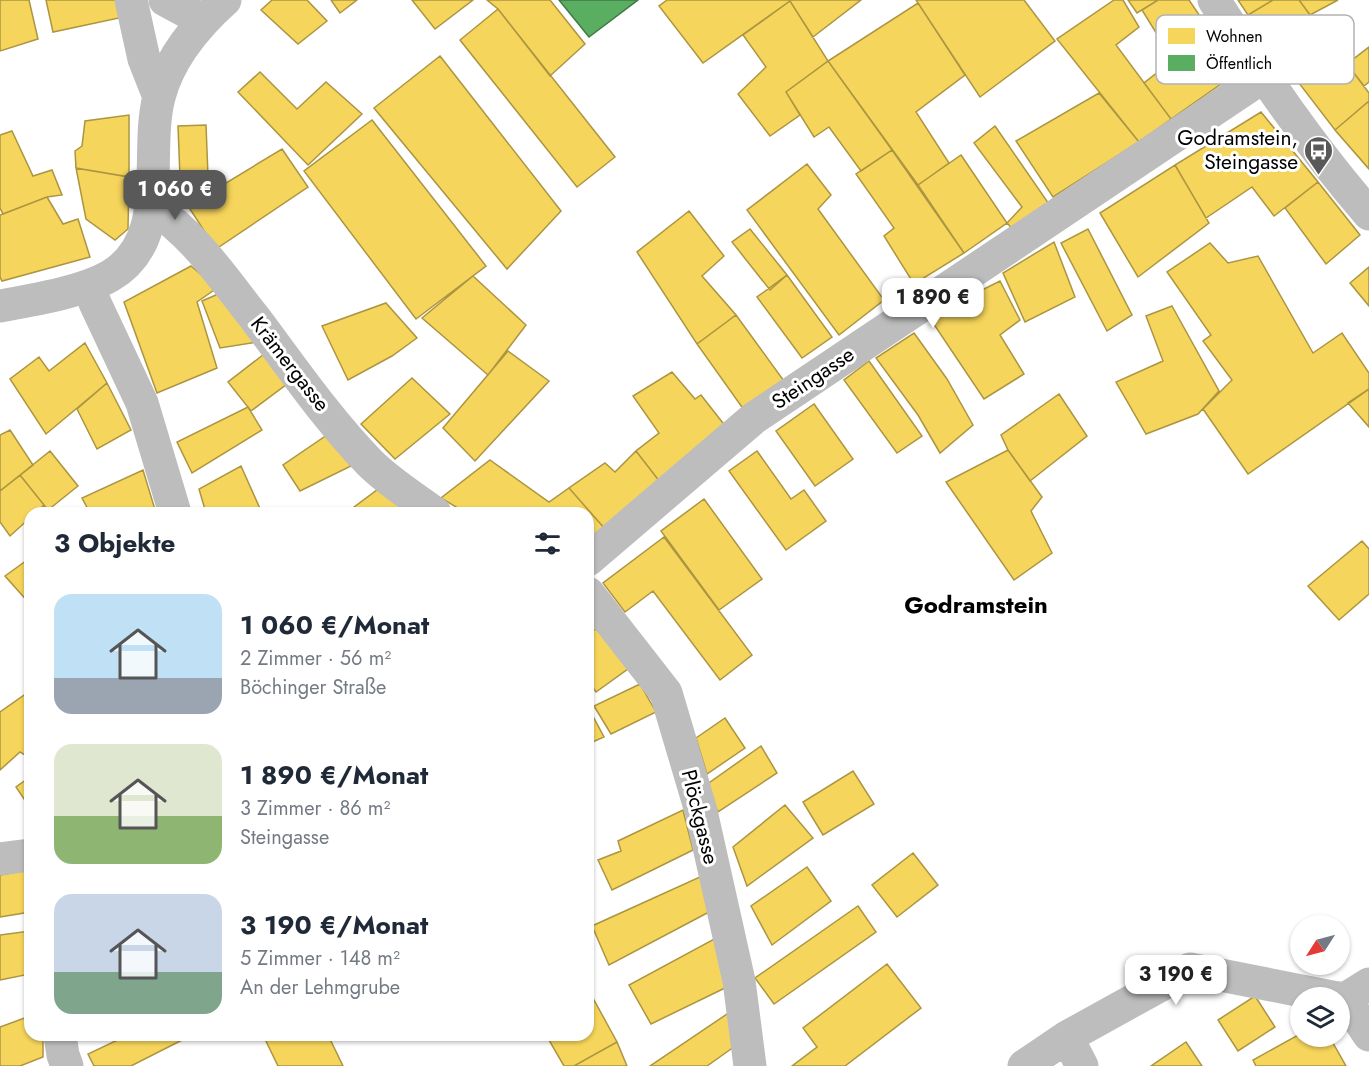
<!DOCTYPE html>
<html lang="de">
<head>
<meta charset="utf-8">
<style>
	:root { --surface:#fff; --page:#f6f6f7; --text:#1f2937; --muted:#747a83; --accent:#595959 }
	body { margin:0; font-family:Jost,sans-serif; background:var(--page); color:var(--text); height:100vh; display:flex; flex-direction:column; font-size:22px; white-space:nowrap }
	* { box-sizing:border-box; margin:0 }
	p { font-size:20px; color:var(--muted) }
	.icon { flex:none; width:33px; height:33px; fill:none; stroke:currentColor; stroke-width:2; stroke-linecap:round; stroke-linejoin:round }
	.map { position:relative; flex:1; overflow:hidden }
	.side { position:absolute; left:24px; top:507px; width:570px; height:534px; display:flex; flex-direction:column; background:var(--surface); border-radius:18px; box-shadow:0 2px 4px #0004 }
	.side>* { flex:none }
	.needle { width:39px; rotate:234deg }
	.tools { position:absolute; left:1290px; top:915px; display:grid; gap:12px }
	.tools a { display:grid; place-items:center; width:60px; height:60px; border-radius:50%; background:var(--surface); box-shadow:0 2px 4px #0004; font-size:30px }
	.price { position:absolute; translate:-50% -51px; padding:0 14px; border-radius:12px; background:#fff; color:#222; font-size:20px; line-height:39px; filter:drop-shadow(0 2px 3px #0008) }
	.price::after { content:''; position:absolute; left:50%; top:36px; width:18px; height:14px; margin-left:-9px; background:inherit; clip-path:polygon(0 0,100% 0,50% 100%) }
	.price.selected { background:var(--accent); color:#fff }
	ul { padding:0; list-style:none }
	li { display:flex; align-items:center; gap:18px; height:150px; padding:0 30px }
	li span { display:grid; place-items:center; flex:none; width:168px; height:120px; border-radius:18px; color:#555 }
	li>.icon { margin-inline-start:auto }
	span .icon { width:72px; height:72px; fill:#fffc; stroke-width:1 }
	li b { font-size:26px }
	h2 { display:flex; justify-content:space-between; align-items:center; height:72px; padding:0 30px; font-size:26px }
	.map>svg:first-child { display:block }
</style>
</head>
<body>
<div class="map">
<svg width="1369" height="1066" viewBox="0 0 1369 1066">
	<rect width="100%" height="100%" fill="#fff"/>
	<path fill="#f6d55c" stroke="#ac9540" stroke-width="1.5" d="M 0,0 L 29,0 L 38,39 L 0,51 Z
		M 46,0 L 116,0 L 119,18 L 53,32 Z
		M 272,0 L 307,0 L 327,21 L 298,44 L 261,10 Z
		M 331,0 L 357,0 L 340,13 Z
		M 412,0 L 473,0 L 435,29 Z
		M 487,0 L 550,0 L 585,44 L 550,76 L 498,9 Z
		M 667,0 L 861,0 L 813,37 L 790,1 L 703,63 L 659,6 Z
		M 916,0 L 1024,0 L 1055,41 L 980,97 Z
		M 1114,0 L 1123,0 L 1139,27 L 1116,45 L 1171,119 L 1139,142 L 1057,39 Z
		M 1128,0 L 1158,0 L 1137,13 Z
		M 1158,0 L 1189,0 L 1238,72 L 1171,119 L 1144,83 L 1173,60 L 1142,10 Z
		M 1238,0 L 1273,0 L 1248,15 Z
		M 1273,0 L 1299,0 L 1332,44 L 1292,74 L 1248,15 Z
		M 1299,0 L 1338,0 L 1310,15 Z
		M 790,1 L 828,61 L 786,92 L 800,115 L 770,136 L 738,94 L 766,67 L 743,35 Z
		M 918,3 L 965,75 L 916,112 L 949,163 L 918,185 L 828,61 Z
		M 498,9 L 615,157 L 577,187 L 460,40 Z
		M 1332,44 L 1369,93 L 1369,101 L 1335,130 L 1292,74 Z
		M 1369,47 L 1369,82 L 1364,86 L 1347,64 Z
		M 440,56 L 561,211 L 507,269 L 374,108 Z
		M 828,61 L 892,150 L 861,171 L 829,127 L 814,137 L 786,92 Z
		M 260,72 L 297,109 L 326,82 L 362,114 L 308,165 L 238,92 Z
		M 1099,93 L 1139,142 L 1053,197 L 1016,141 Z
		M 1369,101 L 1369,169 L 1335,130 Z
		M 1261,112 L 1318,182 L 1274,216 L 1252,187 L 1206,218 L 1175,165 Z
		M 129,115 L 129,177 L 76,168 L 75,151 L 82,146 L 85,121 Z
		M 372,120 L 486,266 L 416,319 L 304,171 Z
		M 206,125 L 208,176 L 180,177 L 178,126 Z
		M 995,126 L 1049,204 L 1015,232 L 1007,223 L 1022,207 L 974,143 Z
		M 12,131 L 33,176 L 52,170 L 62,195 L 47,197 L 3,214 L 0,208 L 0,135 Z
		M 282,149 L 308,187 L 216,249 L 188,206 Z
		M 892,150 L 964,253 L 914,284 L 884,236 L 894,228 L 856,174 Z
		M 961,155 L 1007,223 L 964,253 L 918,185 Z
		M 807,164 L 831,195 L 818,209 L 884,300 L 839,335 L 747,210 Z
		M 1175,165 L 1209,223 L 1138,277 L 1100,213 Z
		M 76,168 L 129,177 L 128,229 L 115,240 L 86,219 Z
		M 1318,182 L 1360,235 L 1326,264 L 1285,208 Z
		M 47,197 L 63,224 L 78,219 L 90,257 L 2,281 L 0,277 L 0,215 Z
		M 689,211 L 724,256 L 702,276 L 736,315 L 697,344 L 637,252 Z
		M 750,229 L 787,275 L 770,290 L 732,242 Z
		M 1088,229 L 1132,315 L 1107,331 L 1061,243 Z
		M 1054,242 L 1075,297 L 1025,322 L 1003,273 Z
		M 1210,243 L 1228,263 L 1258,256 L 1313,353 L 1342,333 L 1369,373 L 1369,389 L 1248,474 L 1203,409 L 1232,380 L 1203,341 L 1211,335 L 1167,272 Z
		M 191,266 L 217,288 L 197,302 L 217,368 L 157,393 L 124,302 Z
		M 1369,267 L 1369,306 L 1350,283 Z
		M 787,275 L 832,337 L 802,358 L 757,297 Z
		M 473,276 L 526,325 L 488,375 L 422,318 Z
		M 1000,281 L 1020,320 L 1000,335 L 1024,374 L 984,399 L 931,320 L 970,296 Z
		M 223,292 L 257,342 L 220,348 L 202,301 Z
		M 386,303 L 417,338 L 392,356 L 348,380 L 322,326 Z
		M 1172,306 L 1219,391 L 1198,414 L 1146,434 L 1116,382 L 1163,361 L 1146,316 Z
		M 736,315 L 784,381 L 744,410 L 697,344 Z
		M 914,333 L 947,379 L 973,425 L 940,453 L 918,415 L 876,358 Z
		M 85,343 L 107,383 L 46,434 L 10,379 L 39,357 L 49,371 Z
		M 268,351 L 291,381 L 251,411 L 228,382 Z
		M 508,351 L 549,381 L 475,461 L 443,428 Z
		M 869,361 L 922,436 L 897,453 L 844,380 Z
		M 672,372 L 695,399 L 701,395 L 726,427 L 660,482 L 636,451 L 659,433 L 633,396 Z
		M 412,378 L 450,414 L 395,459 L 361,424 Z
		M 107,383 L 131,430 L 97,449 L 77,409 Z
		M 1369,389 L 1369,427 L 1348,403 Z
		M 1059,394 L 1087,436 L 1030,481 L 1008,450 L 1001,435 Z
		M 814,404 L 853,459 L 815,486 L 776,431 Z
		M 248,407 L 262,430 L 192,473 L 177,442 Z
		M 10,430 L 33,465 L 0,491 L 0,435 Z
		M 327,435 L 351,466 L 300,491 L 283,465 Z
		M 1008,450 L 1042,497 L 1031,511 L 1052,553 L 1014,580 L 946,482 Z
		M 50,451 L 78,486 L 48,510 L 20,475 Z
		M 636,451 L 660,482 L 605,529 L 569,488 L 605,463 L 615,472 Z
		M 757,451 L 791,499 L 804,490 L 826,521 L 786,550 L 729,471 Z
		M 490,460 L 549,502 L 569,488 L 605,529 L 588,542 L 588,513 L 466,513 L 441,498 Z
		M 241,466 L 262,513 L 206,513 L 199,489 Z
		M 143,470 L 156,513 L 90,513 L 82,498 Z
		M 20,475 L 44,505 L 36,513 L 30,513 L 30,518 L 10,536 L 0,522 L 0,491 Z
		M 381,487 L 414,513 L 346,513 Z
		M 704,499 L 762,579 L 719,610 L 661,531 Z
		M 664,537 L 752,655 L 720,680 L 653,591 L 625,612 L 603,583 Z
		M 1362,541 L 1369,549 L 1369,594 L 1339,620 L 1308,586 Z
		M 30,558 L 30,604 L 5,576 Z
		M 598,627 L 632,666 L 596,692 L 588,681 L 588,635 Z
		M 640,684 L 656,712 L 611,734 L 594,706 Z
		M 30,691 L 30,758 L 20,752 L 0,770 L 0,712 Z
		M 588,707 L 604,737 L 588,744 Z
		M 725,718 L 745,748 L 707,774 L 696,738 Z
		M 761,746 L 777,773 L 718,812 L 706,785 Z
		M 853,771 L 874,804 L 823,835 L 803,802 Z
		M 30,777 L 30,808 L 16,787 Z
		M 785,805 L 813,838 L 747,886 L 733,847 Z
		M 683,810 L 693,850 L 612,890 L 598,860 L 621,851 L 618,841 Z
		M 913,853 L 938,885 L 897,917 L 872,885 Z
		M 807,867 L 831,901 L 772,945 L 751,906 Z
		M 28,870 L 30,883 L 30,912 L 0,917 L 0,875 Z
		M 702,876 L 709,912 L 609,965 L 592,926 Z
		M 858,906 L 876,932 L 774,1004 L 755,978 Z
		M 30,931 L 30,974 L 0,980 L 0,935 Z
		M 716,938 L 729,986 L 651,1024 L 629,985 Z
		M 887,964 L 921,1008 L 845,1066 L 792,1066 L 817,1047 L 803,1028 Z
		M 588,989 L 617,1042 L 574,1066 L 564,1066 L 546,1035 L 588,1035 Z
		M 1255,996 L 1275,1027 L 1238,1051 L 1218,1020 Z
		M 730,1012 L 738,1044 L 707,1066 L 650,1066 Z
		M 30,1016 L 30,1035 L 43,1035 L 43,1057 L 20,1066 L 0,1066 L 0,1027 Z
		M 1300,1034 L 1300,1036 L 1329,1036 L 1346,1066 L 1256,1066 L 1253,1060 Z
		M 128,1035 L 192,1035 L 131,1066 L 94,1066 L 88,1054 Z
		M 263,1035 L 328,1035 L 343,1066 L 278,1066 Z
		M 617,1042 L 627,1066 L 574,1066 Z
		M 1186,1042 L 1202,1066 L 1151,1066 Z"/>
	<path fill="#5aae61" stroke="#3f7a44" stroke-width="1.5" d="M 559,0 L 638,0 L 589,37 Z"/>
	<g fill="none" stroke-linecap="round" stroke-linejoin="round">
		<path stroke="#bdbdbd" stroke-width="33" d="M 131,0 L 144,59 L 159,97
			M 165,0 L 202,20
			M 1214,0 C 1262,75 1311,147 1369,214
			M 152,207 C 194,234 223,278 254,317 C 291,366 327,419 370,463 C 389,482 413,497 435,513
			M 89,286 L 95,303 L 142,403 L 175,513
			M 0,306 C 33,300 82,292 110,276 C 172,240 144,155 159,97 C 169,59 196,26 225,0
			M 588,560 L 754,418 L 1263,77
			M 588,593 L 666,693 L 701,811 L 739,981 L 750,1066
			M 0,859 L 30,855
			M 1340,998 L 1345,999 L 1369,984
			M 1345,999 L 1369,1035
			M 60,1035 L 63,1055 L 67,1066
			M 1067,1037 L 1082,1066
			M 1024,1066 L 1067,1037 L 1190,969 L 1337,998"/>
	</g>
	<defs>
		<symbol id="bus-pin" viewBox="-11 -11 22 30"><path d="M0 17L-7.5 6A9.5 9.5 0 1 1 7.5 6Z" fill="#595959" stroke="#fff"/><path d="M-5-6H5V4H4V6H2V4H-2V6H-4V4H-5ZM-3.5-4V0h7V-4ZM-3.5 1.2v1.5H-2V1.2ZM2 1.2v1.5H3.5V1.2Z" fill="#fff"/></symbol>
	</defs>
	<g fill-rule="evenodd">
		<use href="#bus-pin" x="1302" y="134" width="33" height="45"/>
	</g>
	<g text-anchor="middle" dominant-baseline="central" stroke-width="6" stroke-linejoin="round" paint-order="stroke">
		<g font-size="21" fill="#000" stroke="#fff" text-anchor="end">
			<text x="1298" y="138">Godramstein,<tspan x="1298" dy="24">Steingasse</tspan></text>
		</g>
		<g font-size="21" fill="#000" stroke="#fff">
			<text transform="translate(290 364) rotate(52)">Krämergasse</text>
			<text transform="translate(813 378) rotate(-34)">Steingasse</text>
			<text transform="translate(700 817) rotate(76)">Plöckgasse</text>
		</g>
		<g font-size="24" font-weight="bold" fill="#000" stroke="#fff">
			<text x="976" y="604">Godramstein</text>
		</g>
	</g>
	<rect x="1156" y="15" width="198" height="69" rx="9" fill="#fff" stroke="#b2b2b2" stroke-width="1.5"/>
	<rect x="1168" y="28" width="27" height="16" fill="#f6d55c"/>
	<rect x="1168" y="55" width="27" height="16" fill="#5aae61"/>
	<g font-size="16" fill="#000">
		<text x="1206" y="42">Wohnen</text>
		<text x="1206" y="69">Öffentlich</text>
	</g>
</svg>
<div class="tools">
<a><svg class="needle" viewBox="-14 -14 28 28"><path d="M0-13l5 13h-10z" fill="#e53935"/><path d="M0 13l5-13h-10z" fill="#747a83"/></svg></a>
<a><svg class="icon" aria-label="layers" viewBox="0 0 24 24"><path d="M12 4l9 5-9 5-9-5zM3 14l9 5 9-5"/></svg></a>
</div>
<b class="price selected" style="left:175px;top:221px">1 060 €</b>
<b class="price" style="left:933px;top:329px">1 890 €</b>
<b class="price" style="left:1176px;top:1006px">3 190 €</b>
<section class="side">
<h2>3 Objekte<svg class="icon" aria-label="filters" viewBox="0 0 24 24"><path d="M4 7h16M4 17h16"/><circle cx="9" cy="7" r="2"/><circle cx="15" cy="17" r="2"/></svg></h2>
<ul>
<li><span style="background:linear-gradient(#bfe0f5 70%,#9aa5b1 0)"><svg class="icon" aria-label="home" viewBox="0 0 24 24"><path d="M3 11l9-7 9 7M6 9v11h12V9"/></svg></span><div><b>1 060 €/Monat</b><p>2 Zimmer · 56 m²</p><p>Böchinger Straße</p></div></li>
<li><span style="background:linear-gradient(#dfe7d0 60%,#8fb573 0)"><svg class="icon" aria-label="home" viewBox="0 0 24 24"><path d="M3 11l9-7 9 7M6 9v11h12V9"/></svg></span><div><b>1 890 €/Monat</b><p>3 Zimmer · 86 m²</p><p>Steingasse</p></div></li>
<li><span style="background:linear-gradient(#c9d6e8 65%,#7fa58c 0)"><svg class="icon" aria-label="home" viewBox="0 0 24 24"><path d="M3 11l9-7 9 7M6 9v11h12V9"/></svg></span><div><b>3 190 €/Monat</b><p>5 Zimmer · 148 m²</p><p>An der Lehmgrube</p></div></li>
</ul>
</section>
</div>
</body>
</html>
